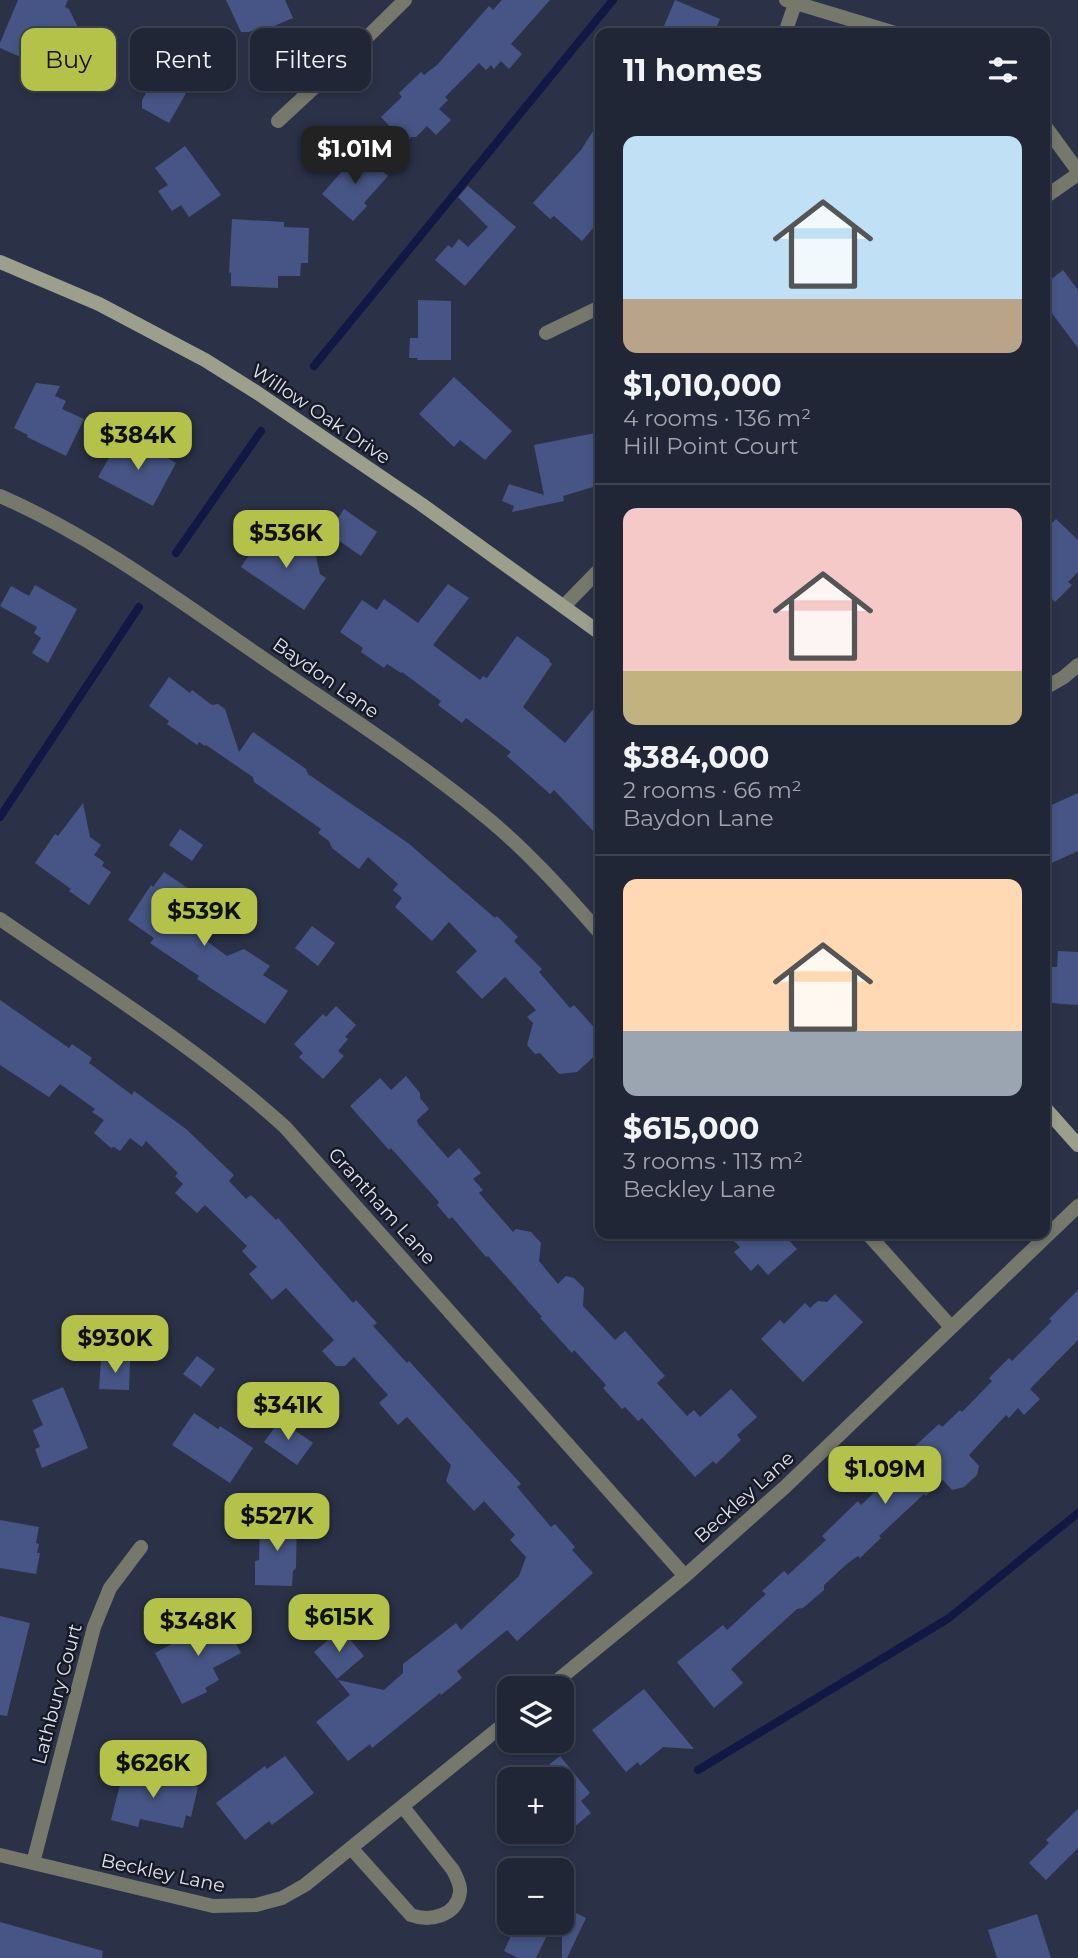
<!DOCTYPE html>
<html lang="en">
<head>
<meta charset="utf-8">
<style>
	:root { --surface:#202636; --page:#282e3e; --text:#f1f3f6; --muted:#a2a5ad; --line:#3d4351; --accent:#b5c249 }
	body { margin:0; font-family:Montserrat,sans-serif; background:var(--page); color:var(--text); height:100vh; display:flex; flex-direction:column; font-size:26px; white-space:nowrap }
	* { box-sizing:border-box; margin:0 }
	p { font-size:23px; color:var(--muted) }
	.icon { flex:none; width:38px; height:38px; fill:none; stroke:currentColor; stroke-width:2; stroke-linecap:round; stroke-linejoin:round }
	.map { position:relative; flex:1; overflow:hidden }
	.details { position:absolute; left:595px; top:28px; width:455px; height:1211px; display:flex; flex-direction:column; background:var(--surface); border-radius:14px; box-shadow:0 4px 10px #0003,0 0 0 2px var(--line) }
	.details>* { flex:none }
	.top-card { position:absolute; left:21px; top:28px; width:469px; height:63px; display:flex; gap:14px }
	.tools { position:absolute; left:497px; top:1676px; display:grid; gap:14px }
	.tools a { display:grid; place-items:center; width:77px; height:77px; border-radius:14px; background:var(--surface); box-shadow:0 4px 10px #0003,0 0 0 2px var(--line); font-size:35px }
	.price { position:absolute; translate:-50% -60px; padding:0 16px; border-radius:14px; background:var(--accent); color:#111; font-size:23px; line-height:46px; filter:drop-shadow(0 2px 4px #0008) }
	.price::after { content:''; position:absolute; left:50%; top:42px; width:21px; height:16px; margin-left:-10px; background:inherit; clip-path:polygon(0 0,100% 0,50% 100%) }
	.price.selected { background:#222; color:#fff }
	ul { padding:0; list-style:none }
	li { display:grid; align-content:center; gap:14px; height:371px; padding:0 28px }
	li+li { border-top:2px solid var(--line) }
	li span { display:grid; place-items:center; height:217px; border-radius:14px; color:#555 }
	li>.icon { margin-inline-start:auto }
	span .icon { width:126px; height:126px; fill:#fffc; stroke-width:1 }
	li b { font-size:30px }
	h2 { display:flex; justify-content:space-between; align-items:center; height:84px; padding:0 28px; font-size:30px }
	.tag { padding:0 24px; border-radius:14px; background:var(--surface); box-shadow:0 4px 10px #0003,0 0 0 2px var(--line); font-size:24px; line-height:63px }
	.tag.selected { background:var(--accent); color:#111 }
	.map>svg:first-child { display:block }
</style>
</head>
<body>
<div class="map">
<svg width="1078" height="1958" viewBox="0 0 1078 1958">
	<rect width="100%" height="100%" fill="#2b3248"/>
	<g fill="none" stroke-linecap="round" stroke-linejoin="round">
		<path stroke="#101843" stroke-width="8" d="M 314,366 L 613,0
			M 176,553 L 261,431
			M 0,817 L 139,607
			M 698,1770 L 949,1618 L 1078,1513"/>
	</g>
	<path fill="#465585" d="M 18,0 L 68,0 L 65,7 L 69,9 L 81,34 L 58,41 L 39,50 L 34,63 L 0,48 L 0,43 Z
		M 226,0 L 285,0 L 293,18 L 265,30 L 263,26 L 249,32 L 241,32 Z
		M 502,0 L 550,0 L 511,44 L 522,54 L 509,69 L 501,61 L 494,69 L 491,65 L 486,70 L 479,63 L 445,97 L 448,100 L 439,109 L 451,120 L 436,135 L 427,126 L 416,137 L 411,137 L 405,143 L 381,117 L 402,97 L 399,93 L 421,72 L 424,75 L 437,65 L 489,6 L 493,10 Z
		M 675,0 L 720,19 L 714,33 L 661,33 Z
		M 184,37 L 210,51 L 169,123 L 142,108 L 142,100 L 171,49 L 168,39 Z
		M 600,120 L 600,220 L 582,241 L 554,216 L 550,219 L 533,203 L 581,150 Z
		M 185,146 L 221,195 L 189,217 L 181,205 L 172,211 L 158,191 L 168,185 L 155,168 Z
		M 360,151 L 388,176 L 364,203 L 367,206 L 353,221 L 322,194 Z
		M 468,186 L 516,227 L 465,286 L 435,260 L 448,245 L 452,248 L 459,239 L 468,247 L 488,227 L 458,197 Z
		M 232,219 L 284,222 L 284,227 L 309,228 L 308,263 L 301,263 L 300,276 L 278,276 L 278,288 L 231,286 L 231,272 L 229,273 Z
		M 1063,270 L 1078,290 L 1078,348 L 1045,304 L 1045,284 Z
		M 418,300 L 451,301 L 451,360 L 417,360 L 418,358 L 409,358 L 410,338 L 418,338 Z
		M 454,377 L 512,431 L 485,460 L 460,440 L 454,447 L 419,414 Z
		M 36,383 L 60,386 L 55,396 L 66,401 L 62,409 L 84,419 L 66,456 L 27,437 L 28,435 L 14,428 Z
		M 595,433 L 600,457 L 600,485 L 563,496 L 564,501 L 512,512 L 514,506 L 502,501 L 509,484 L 544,495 L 534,445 Z
		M 117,444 L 139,454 L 144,444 L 176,463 L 153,506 L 98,477 Z
		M 344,509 L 377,532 L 361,556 L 328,533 Z
		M 1056,519 L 1078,540 L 1078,572 L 1068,582 L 1072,585 L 1055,602 L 1045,592 L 1045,530 Z
		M 265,531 L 297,553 L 303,544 L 315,552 L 320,574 L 326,578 L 304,610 L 241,567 Z
		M 448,584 L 469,598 L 433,645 L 480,680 L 483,676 L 487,678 L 517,636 L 550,660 L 549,661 L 552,664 L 523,707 L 565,743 L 600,701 L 600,838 L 554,790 L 550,794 L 507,756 L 511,752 L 466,718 L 462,723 L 438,705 L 441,701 L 402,672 L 401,673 L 387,664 L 384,668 L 361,652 L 363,648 L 340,632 L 362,600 L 377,610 L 384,599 L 418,623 Z
		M 35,585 L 77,609 L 48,663 L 32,653 L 41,638 L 34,633 L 37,627 L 0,606 L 11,586 L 29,596 Z
		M 169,677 L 190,693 L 192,690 L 212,705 L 218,704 L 225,709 L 239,752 L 253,732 L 306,769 L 308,774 L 408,843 L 495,918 L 497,916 L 518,937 L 514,941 L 542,969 L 539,972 L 570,1008 L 574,1005 L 600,1034 L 600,1051 L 577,1072 L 559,1074 L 540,1053 L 535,1054 L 527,1045 L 533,1023 L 527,1017 L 536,1010 L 505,977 L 482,999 L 456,972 L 477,951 L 449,922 L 432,941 L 395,907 L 402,898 L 393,890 L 398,884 L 368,857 L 359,869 L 332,848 L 329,841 L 318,833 L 321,829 L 254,782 L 253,777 L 206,745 L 205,746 L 199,742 L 197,745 L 167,724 L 169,721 L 149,706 Z
		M 1078,793 L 1078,851 L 1045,866 L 1045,808 Z
		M 83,803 L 90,837 L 101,845 L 94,855 L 104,862 L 102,866 L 111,872 L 89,905 L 69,891 L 71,889 L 35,863 L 55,834 L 58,836 Z
		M 180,829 L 203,845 L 192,861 L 169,845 Z
		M 164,872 L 210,903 L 203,913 L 216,921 L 204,939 L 227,956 L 244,949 L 270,966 L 263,975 L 288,991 L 265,1024 L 197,979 L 199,976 L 150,943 L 154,938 L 128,920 L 151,885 L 153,887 Z
		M 312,926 L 335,943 L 318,966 L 295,948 Z
		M 1058,951 L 1078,952 L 1078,1005 L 1050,1003 L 1051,992 L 1046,992 L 1047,967 L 1057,967 Z
		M 0,1000 L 69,1048 L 72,1044 L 92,1058 L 89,1063 L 132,1095 L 134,1091 L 186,1129 L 234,1175 L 229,1181 L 246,1199 L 251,1195 L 276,1220 L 278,1218 L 353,1303 L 356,1300 L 377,1323 L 373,1326 L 407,1363 L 409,1361 L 521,1484 L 517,1487 L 551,1527 L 555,1524 L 575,1547 L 572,1550 L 593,1573 L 517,1641 L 507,1630 L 457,1671 L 462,1678 L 441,1695 L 440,1693 L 372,1748 L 370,1744 L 348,1761 L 316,1722 L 350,1695 L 338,1680 L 384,1690 L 403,1673 L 403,1664 L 456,1623 L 461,1630 L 519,1576 L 526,1557 L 510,1540 L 515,1535 L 484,1501 L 474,1511 L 446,1481 L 451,1465 L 407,1417 L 398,1425 L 379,1403 L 388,1395 L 354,1357 L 345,1366 L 336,1366 L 322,1351 L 334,1340 L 286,1288 L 272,1300 L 249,1274 L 257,1267 L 242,1251 L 247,1246 L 205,1205 L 197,1213 L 175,1193 L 183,1184 L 175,1176 L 178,1173 L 146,1141 L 142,1147 L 130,1138 L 120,1151 L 114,1147 L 111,1148 L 94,1133 L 104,1120 L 92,1112 L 95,1109 L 60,1084 L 49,1097 L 0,1065 Z
		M 336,1006 L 356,1025 L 345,1037 L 348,1039 L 338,1051 L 344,1056 L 323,1079 L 299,1057 L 303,1053 L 294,1044 L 323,1014 L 326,1017 Z
		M 406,1076 L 420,1093 L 420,1098 L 429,1109 L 417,1120 L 418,1124 L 448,1158 L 459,1148 L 481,1173 L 473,1179 L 483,1190 L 479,1193 L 513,1232 L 516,1229 L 531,1232 L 541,1243 L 539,1261 L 558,1284 L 566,1276 L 574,1278 L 584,1288 L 583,1306 L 615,1340 L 625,1331 L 665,1376 L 657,1383 L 687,1416 L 694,1410 L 700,1417 L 731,1389 L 757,1417 L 737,1435 L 741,1440 L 716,1464 L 713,1461 L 695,1477 L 642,1418 L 638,1421 L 625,1407 L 622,1409 L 603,1388 L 606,1385 L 574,1350 L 572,1353 L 540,1318 L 542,1317 L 488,1256 L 486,1257 L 452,1217 L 449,1219 L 437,1205 L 439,1202 L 391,1148 L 389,1150 L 350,1106 L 380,1078 L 391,1090 Z
		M 727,1234 L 783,1234 L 797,1249 L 768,1275 L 758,1264 L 751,1271 L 734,1252 L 740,1247 Z
		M 1078,1290 L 1078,1340 L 1030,1389 L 1040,1399 L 1024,1415 L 1018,1408 L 1009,1418 L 1006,1415 L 969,1455 L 979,1466 L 977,1475 L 964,1487 L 952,1490 L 943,1480 L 926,1496 L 924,1494 L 879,1536 L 881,1538 L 860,1558 L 858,1556 L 848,1563 L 824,1585 L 824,1590 L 803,1608 L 797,1609 L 731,1669 L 743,1683 L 714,1708 L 677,1662 L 723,1625 L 727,1630 L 766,1594 L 762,1591 L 784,1571 L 788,1575 L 826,1540 L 822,1536 L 858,1501 L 861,1505 L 919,1450 L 915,1446 L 939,1424 L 942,1427 L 960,1410 L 962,1412 L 992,1381 L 989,1378 L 1009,1358 L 1012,1361 L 1052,1321 L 1049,1319 Z
		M 835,1294 L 863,1322 L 803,1382 L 761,1339 L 780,1320 L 784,1324 L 805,1303 L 810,1308 L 818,1301 L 827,1302 Z
		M 197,1356 L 215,1369 L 201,1387 L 183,1374 Z
		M 101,1360 L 130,1361 L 129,1390 L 99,1389 Z
		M 63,1387 L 88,1448 L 42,1468 L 35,1449 L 40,1447 L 33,1430 L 43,1425 L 32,1400 Z
		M 194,1413 L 218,1429 L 220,1426 L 253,1448 L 230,1483 L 172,1445 Z
		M 280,1420 L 313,1443 L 297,1465 L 264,1442 Z
		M 0,1520 L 39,1527 L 36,1543 L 39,1544 L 37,1553 L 40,1553 L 36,1574 L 0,1568 Z
		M 260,1520 L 297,1521 L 296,1568 L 293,1571 L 292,1586 L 255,1585 L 255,1561 L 259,1560 Z
		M 220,1614 L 241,1653 L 213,1668 L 219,1680 L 205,1688 L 207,1692 L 182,1704 L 155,1653 L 177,1641 L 175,1638 Z
		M 0,1616 L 30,1623 L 7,1716 L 0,1715 Z
		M 341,1629 L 364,1656 L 337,1679 L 314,1652 Z
		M 644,1689 L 694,1749 L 663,1747 L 640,1766 L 638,1762 L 626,1772 L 592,1730 Z
		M 285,1756 L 314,1793 L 272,1825 L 269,1821 L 245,1840 L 216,1803 L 265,1766 L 267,1769 Z
		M 560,1756 L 590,1793 L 581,1801 L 591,1813 L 562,1837 L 562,1780 L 530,1780 Z
		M 124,1769 L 198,1787 L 191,1817 L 186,1815 L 183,1828 L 140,1819 L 138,1827 L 111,1820 Z
		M 1078,1809 L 1078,1848 L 1046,1880 L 1029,1863 L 1049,1843 L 1046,1840 Z
		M 562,1906 L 586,1918 L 567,1958 L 562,1958 Z
		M 1037,1914 L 1051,1958 L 997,1958 L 988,1930 Z
		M 0,1922 L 103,1951 L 102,1958 L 0,1958 Z
		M 517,1923 L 553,1923 L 536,1958 L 518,1958 L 504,1951 Z"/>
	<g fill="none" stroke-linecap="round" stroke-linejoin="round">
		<path stroke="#76786c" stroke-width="14" d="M 786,0 L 895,33
			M 785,33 L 795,4
			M 278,121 L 349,55 L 405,0
			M 1045,126 L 1078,171
			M 1045,197 L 1078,174
			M 546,333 L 600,307
			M 0,496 C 92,536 174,597 257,654 C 332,706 410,755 481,813 C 525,848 563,891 600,933
			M 564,606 L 600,569
			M 1045,688 L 1064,677 L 1078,665
			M 0,919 C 97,986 198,1048 285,1127 L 685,1576
			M 868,1234 L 951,1327
			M 547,1689 L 685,1576 L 785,1487 L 1078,1206
			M 352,1849 L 411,1915 C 430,1922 457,1916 460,1892 C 461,1884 456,1877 453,1870 L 403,1807
			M 0,1855 L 213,1906 L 256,1905 L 282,1898 L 305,1885 L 509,1720
			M 33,1863 L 94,1627 L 110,1588 L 141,1547"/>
		<path stroke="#9c9f8c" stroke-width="14" d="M 0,262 L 99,304 L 205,360 L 256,392 L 421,504 L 600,633
			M 1045,1108 L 1078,1145"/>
	</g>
	<g text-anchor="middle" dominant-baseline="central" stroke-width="5" stroke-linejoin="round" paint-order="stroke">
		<g font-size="19" fill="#dde2f0" stroke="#171a24">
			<text transform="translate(321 414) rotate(34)">Willow Oak Drive</text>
			<text transform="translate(326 678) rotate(35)">Baydon Lane</text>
			<text transform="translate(382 1206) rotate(48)">Grantham Lane</text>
			<text transform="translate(744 1497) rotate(-42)">Beckley Lane</text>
			<text transform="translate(57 1694) rotate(-75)">Lathbury Court</text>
			<text transform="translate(163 1873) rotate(12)">Beckley Lane</text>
		</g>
	</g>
</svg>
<div class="tools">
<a><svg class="icon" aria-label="layers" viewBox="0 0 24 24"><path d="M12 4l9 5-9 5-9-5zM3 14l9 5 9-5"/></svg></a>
<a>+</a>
<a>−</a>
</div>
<b class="price selected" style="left:355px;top:186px">$1.01M</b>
<b class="price" style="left:138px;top:472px">$384K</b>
<b class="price" style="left:286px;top:570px">$536K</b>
<b class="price" style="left:204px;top:948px">$539K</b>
<b class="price" style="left:115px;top:1375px">$930K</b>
<b class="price" style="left:288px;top:1442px">$341K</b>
<b class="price" style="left:885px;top:1506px">$1.09M</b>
<b class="price" style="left:277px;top:1553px">$527K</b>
<b class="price" style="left:339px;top:1654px">$615K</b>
<b class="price" style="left:198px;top:1658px">$348K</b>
<b class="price" style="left:153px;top:1800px">$626K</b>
<div class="top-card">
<a class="tag selected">Buy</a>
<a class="tag">Rent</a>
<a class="tag">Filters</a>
</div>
<section class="details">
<h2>11 homes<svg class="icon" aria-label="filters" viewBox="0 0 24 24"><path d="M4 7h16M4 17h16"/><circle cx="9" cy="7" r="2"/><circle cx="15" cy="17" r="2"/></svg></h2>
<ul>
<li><span style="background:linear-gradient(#bfe0f5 75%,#b9a48a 0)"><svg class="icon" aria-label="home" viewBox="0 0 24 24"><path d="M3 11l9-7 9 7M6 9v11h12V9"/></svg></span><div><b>$1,010,000</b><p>4 rooms · 136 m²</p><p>Hill Point Court</p></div></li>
<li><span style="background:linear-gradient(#f6c9c9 75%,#c2b280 0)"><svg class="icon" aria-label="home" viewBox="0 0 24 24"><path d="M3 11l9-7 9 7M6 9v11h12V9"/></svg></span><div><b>$384,000</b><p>2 rooms · 66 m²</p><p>Baydon Lane</p></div></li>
<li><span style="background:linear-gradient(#ffd9b3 70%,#9aa5b1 0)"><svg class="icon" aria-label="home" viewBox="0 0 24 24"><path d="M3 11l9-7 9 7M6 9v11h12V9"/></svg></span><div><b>$615,000</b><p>3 rooms · 113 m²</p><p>Beckley Lane</p></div></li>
</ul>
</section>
</div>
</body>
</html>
